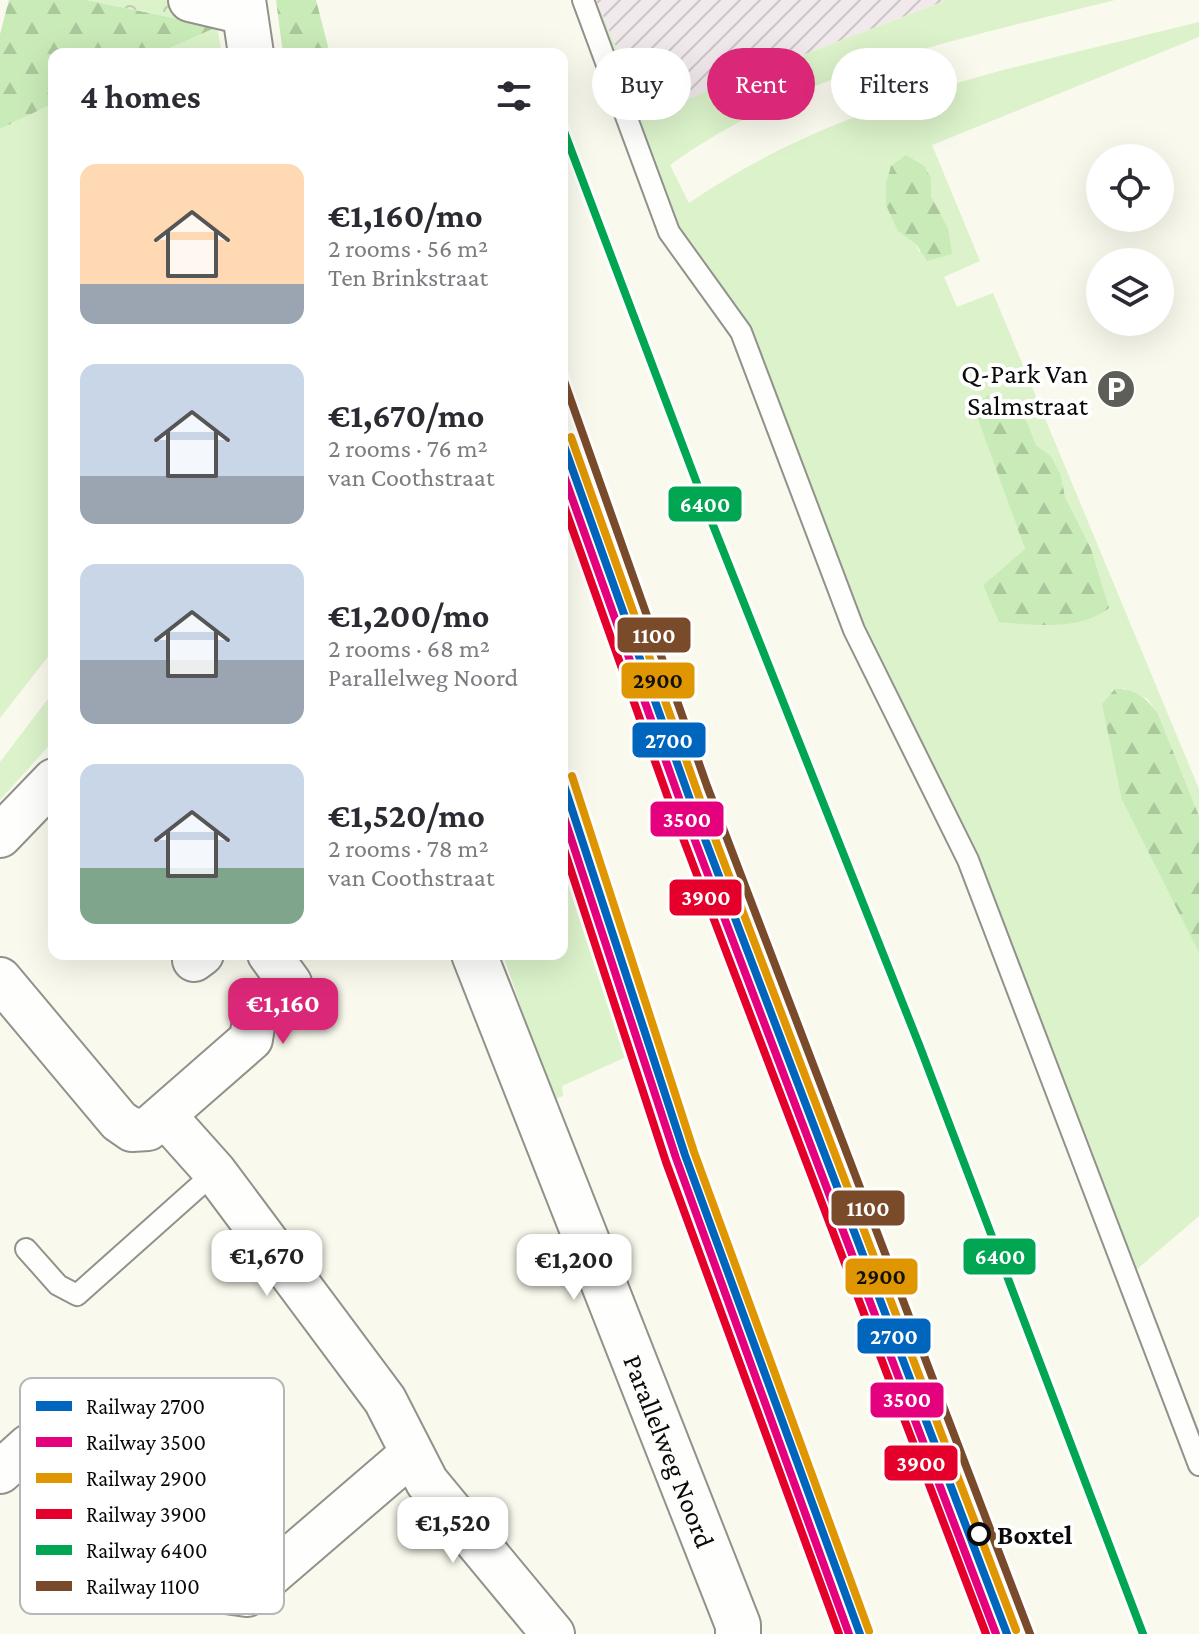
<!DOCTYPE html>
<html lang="en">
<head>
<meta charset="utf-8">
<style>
	:root { --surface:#fff; --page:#f7f7f7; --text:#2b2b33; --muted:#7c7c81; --accent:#db2777 }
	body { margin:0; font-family:"Crimson Pro",serif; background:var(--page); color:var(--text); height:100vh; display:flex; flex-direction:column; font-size:30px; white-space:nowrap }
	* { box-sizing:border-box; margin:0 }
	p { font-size:26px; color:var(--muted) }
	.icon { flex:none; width:44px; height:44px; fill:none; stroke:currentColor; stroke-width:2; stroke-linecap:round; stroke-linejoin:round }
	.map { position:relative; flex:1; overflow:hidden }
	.side { position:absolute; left:48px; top:48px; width:520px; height:912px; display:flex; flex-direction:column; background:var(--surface); border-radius:16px; box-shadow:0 8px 32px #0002 }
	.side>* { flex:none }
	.hud { position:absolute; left:592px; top:48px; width:486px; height:72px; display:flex; gap:16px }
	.controls { position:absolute; left:1086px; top:144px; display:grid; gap:16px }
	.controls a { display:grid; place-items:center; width:88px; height:88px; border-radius:50%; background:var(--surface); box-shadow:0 8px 32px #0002; font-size:40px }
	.price { position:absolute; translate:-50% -68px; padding:0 18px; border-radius:16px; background:#fff; color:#222; font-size:26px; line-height:52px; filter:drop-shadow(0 2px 4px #0008) }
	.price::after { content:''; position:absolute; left:50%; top:48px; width:24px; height:18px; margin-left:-12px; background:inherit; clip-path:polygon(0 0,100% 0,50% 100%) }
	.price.active { background:var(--accent); color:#fff }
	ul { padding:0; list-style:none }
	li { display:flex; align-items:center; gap:24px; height:200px; padding:0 32px }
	li span { display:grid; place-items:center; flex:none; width:224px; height:160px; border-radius:16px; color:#555 }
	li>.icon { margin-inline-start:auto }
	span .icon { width:96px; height:96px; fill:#fffc; stroke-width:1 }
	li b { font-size:34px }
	h2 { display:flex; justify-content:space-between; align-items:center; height:96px; padding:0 32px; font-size:34px }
	.tag { padding:0 28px; border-radius:36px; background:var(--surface); box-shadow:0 8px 32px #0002; font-size:28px; line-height:72px }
	.tag.active { background:var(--accent); color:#fff }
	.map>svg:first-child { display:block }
</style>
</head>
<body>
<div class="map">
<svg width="1199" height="1634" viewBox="0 0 1199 1634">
	<defs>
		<pattern id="industrial-furrows" width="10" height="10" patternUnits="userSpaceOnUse" patternTransform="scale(2)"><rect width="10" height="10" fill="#f1e9eb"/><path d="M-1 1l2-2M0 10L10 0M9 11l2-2" fill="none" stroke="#cdc6c8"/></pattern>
		<pattern id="forest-firs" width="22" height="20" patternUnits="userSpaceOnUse" patternTransform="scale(2)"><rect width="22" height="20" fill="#c9ebb7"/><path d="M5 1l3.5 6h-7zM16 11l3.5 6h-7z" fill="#abc89c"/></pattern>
		<pattern id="park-crowns" width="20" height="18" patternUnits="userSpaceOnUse" patternTransform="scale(2)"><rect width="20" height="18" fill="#dbf2ca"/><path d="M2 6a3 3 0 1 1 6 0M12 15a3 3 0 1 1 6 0" fill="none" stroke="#bbceac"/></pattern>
	</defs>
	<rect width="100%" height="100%" fill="#f9f9ed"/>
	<path fill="url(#industrial-furrows)" d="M 596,0 L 947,0 L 645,115 Z"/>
	<path fill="#dbf2ca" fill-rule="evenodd" d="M 591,0 L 596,0 L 645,115 L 947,0 L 1115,0 C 960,39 803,69 670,165 L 689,203 C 843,97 1021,67 1199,22 L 1199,37 L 932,145 L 980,261 L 944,277 L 957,307 L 993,293 L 1199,789 L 1199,816 L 1158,714 L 1148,699 L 1123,688 L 1122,800 L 1199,953 L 1199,1216 L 1136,1270 L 1199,1430 L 1199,1440 L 976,857 L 865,626 L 750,326 L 678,224 ZM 931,178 L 931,196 L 948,228 L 919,252 L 916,244 ZM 974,406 L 1027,422 L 1036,445 L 1051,456 L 1061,475 L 1065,497 L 1091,550 L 983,585 L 1025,549 Z
		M 217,27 L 222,54 L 156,54 Z
		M 54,103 L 54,649 L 0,718 L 0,129 Z
		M 54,691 L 54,740 L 0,800 L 0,762 Z
		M 562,863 L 626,1057 L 562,1086 L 563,1096 L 552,1100 L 503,954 L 562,954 Z"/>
	<path fill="url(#forest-firs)" d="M 9,0 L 87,0 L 217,27 L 156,54 L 54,54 L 54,103 L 0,129 L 0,34 Z
		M 276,0 L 316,0 L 330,54 L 283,54 Z
		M 906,155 L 924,166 L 931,178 L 931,196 L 948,228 L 952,254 L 927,261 L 916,244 L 898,231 L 886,205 L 886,183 L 891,166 Z
		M 989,395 L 1006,401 L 1027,422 L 1036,445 L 1051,456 L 1061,475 L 1065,497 L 1091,549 L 1109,608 C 1080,631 1034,625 999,622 L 983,585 L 1025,549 L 973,405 Z
		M 1115,689 C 1135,688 1147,698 1158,714 L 1199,816 L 1199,953 L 1122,800 L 1102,704 Z"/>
	<path fill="url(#park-crowns)" d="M 87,0 L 211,0 L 217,27 Z"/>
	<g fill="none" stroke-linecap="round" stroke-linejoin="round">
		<defs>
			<path id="service" d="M 583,0 L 669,232 L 741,332 L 854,630 L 968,860 L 1199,1465
				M 26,1249 L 58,1285 L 77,1295 L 215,1172"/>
			<path id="minor" d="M 190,0 L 245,13
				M 0,836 L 54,780
				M 194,960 L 202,954
				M 0,979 L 119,1121 L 132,1130 L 148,1129 L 251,1039 L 255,1014 L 290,983 L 269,954
				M 165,1116 L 215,1172 L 385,1400 L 427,1482 L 553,1634
				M 0,1472 L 29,1446 L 62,1428 L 78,1438 L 195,1574 L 219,1591 L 247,1595 L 410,1455"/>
			<g id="tertiary">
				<path d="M 243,0 L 251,54"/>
				<path id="s1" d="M 474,954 L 738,1625 L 738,1634"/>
			</g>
		</defs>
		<use href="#service" stroke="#92928c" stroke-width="24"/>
		<use href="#minor" stroke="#92928c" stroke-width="46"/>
		<use href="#tertiary" stroke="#92928c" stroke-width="48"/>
		<use href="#service" stroke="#fefefc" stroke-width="20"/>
		<use href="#minor" stroke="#fefefc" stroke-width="42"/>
		<use href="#tertiary" stroke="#fefefc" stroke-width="44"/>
		<defs>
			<path id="rail-1" d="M 562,440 L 692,805 L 1007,1634
				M 562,779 L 685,1155 L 860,1634"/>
			<path id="rail-2" d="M 562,470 L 683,809 L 996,1634
				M 562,811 L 676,1158 L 849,1634"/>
			<path id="rail-3" d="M 571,437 L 701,802 L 1016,1630
				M 572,776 L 694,1152 L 869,1631"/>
			<path id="rail-4" d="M 562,500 L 673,812 L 986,1634
				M 562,843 L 666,1162 L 839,1634"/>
			<path id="rail-5" d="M 562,126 L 707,510 L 920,1047 L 1143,1634"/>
			<path id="rail-6" d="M 562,375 L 707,786 L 1030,1634"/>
		</defs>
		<use href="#rail-1" stroke="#fff" stroke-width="14"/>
		<use href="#rail-2" stroke="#fff" stroke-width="14"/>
		<use href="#rail-3" stroke="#fff" stroke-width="14"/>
		<use href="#rail-4" stroke="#fff" stroke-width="14"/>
		<use href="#rail-5" stroke="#fff" stroke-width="14"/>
		<use href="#rail-6" stroke="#fff" stroke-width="14"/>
		<use href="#rail-1" stroke="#0065bd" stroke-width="8"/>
		<use href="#rail-2" stroke="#e5007d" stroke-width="8"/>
		<use href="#rail-3" stroke="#df9601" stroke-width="8"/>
		<use href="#rail-4" stroke="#e4002b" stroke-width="8"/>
		<use href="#rail-5" stroke="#00a651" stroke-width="8"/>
		<use href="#rail-6" stroke="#7a4b2a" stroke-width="8"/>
	</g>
	<defs>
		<symbol id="parking-disc" viewBox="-11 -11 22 22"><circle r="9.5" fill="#5e5e59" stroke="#fff"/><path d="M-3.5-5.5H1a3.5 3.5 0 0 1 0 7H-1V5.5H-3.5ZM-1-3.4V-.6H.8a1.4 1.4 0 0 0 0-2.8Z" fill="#fff"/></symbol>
	</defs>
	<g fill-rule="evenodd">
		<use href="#parking-disc" x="1094" y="367" width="44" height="44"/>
	</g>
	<circle fill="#fff" stroke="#0a0a0a" stroke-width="4" cx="979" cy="1534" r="10"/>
	<g text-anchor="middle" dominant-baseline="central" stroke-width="8" stroke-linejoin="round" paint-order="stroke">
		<g font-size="28" fill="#0a0a0a" stroke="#fff" text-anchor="end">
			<text x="1088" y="373">Q-Park Van<tspan x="1088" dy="32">Salmstraat</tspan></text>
		</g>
		<g font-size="28" fill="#0a0a0a" stroke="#fff">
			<text stroke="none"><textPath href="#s1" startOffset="534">Parallelweg Noord</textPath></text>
		</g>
		<g font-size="28" font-weight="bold" fill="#0a0a0a" stroke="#fff" text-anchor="start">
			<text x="997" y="1534">Boxtel</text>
		</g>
	</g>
	<rect x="20" y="1378" width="264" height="236" rx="12" fill="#fff" stroke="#b6b6b6" stroke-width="2"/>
	<rect x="36" y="1401" width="36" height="10" fill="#0065bd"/>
	<rect x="36" y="1437" width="36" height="10" fill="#e5007d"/>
	<rect x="36" y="1473" width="36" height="10" fill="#df9601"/>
	<rect x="36" y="1509" width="36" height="10" fill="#e4002b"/>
	<rect x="36" y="1545" width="36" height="10" fill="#00a651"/>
	<rect x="36" y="1581" width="36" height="10" fill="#7a4b2a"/>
	<g font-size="22" fill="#0a0a0a">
		<text x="86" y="1414">Railway 2700</text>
		<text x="86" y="1450">Railway 3500</text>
		<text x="86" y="1486">Railway 2900</text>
		<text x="86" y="1522">Railway 3900</text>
		<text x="86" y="1558">Railway 6400</text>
		<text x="86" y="1594">Railway 1100</text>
	</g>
	<g stroke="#fff" stroke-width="3">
		<rect x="667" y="485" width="76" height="38" rx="8" fill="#00a651"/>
		<rect x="616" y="616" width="76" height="38" rx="8" fill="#7a4b2a"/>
		<rect x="620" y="661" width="76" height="39" rx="8" fill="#df9601"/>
		<rect x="631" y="721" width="76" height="38" rx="8" fill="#0065bd"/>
		<rect x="649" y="800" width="76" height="38" rx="8" fill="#e5007d"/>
		<rect x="668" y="878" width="75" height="39" rx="8" fill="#e4002b"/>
		<rect x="830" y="1189" width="76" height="38" rx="8" fill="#7a4b2a"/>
		<rect x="962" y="1237" width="75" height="39" rx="8" fill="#00a651"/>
		<rect x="844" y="1257" width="75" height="39" rx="8" fill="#df9601"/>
		<rect x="856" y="1317" width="76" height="38" rx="8" fill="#0065bd"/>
		<rect x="869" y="1381" width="76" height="38" rx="8" fill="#e5007d"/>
		<rect x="883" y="1444" width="76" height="38" rx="8" fill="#e4002b"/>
	</g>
	<g font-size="22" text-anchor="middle" font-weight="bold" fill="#fff">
		<text x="705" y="512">6400</text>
		<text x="654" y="643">1100</text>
		<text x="669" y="748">2700</text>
		<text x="687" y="827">3500</text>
		<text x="706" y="905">3900</text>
		<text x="868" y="1216">1100</text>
		<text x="1000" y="1264">6400</text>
		<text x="894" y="1344">2700</text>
		<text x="907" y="1407">3500</text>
		<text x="921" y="1471">3900</text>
	</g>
	<g font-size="22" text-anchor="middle" font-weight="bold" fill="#111">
		<text x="658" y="688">2900</text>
		<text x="881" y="1284">2900</text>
	</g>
</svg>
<div class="controls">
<a><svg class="icon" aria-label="locate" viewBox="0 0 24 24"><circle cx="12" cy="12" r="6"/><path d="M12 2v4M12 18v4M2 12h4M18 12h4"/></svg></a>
<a><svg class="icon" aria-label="layers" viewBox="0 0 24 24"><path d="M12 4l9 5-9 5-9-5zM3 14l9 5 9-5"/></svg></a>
</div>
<b class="price active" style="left:283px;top:1046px">€1,160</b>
<b class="price" style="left:267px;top:1298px">€1,670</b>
<b class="price" style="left:574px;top:1302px">€1,200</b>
<b class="price" style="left:453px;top:1565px">€1,520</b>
<div class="hud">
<a class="tag">Buy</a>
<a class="tag active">Rent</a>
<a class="tag">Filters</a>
</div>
<section class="side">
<h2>4 homes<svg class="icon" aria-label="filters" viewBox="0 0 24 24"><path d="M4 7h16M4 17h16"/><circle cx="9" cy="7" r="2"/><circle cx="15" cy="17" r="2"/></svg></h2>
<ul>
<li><span style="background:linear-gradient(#ffd9b3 75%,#9aa5b1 0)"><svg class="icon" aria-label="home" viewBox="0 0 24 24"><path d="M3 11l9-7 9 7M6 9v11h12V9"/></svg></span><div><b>€1,160/mo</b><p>2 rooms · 56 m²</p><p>Ten Brinkstraat</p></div></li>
<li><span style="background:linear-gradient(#c9d6e8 70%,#9aa5b1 0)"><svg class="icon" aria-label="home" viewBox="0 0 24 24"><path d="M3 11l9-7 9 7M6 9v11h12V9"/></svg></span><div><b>€1,670/mo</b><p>2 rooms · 76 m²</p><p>van Coothstraat</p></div></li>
<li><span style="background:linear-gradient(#c9d6e8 60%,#9aa5b1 0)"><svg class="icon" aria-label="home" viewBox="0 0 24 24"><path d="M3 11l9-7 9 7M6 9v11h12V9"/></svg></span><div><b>€1,200/mo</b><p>2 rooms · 68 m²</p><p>Parallelweg Noord</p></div></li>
<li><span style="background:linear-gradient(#c9d6e8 65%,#7fa58c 0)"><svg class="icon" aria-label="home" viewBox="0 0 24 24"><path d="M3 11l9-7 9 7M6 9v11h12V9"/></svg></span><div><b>€1,520/mo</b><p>2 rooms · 78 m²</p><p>van Coothstraat</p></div></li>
</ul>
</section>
</div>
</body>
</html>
